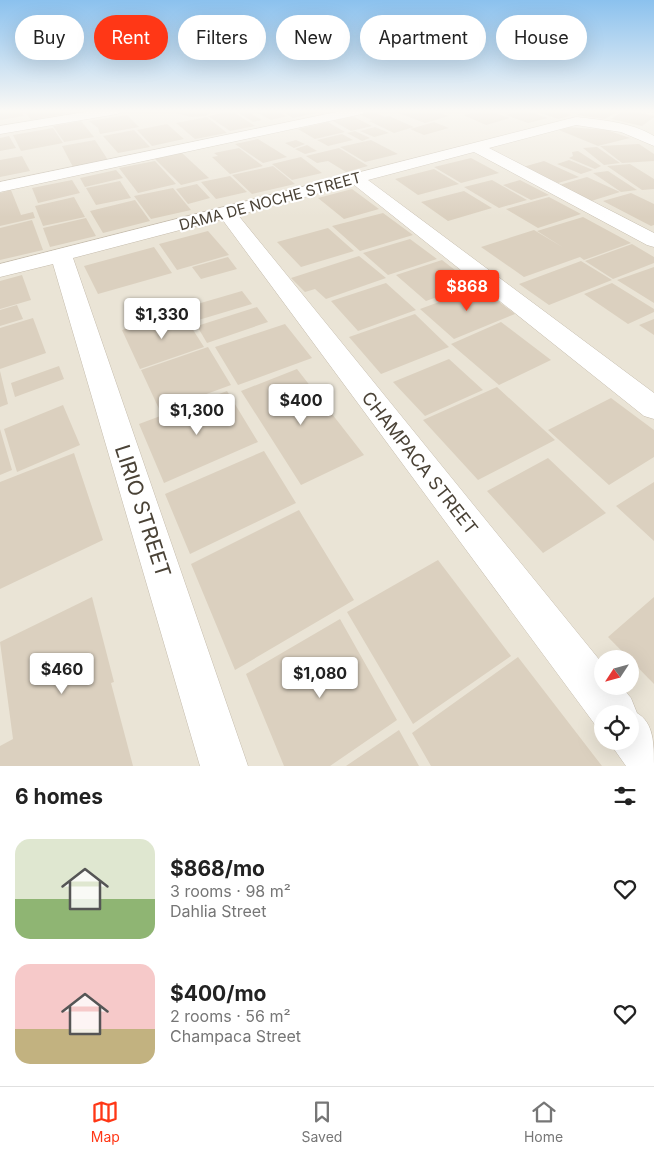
<!DOCTYPE html>
<html lang="en">
<head>
<meta charset="utf-8">
<style>
	:root { --surface:#fff; --page:#f2f2f2; --text:#222; --muted:#767676; --line:#e0e0e0; --accent:#ff3716 }
	body { margin:0; font-family:Inter,sans-serif; background:var(--page); color:var(--text); height:100vh; display:flex; flex-direction:column; font-size:19px; white-space:nowrap }
	* { box-sizing:border-box; margin:0 }
	p { font-size:16px; color:var(--muted) }
	.icon { flex:none; width:28px; height:28px; fill:none; stroke:currentColor; stroke-width:2; stroke-linecap:round; stroke-linejoin:round }
	.map { position:relative; height:766px; overflow:hidden }
	.panel { display:flex; flex-direction:column; background:var(--surface); flex:1 }
	.panel>* { flex:none }
	.top-card { position:absolute; left:15px; top:15px; width:625px; height:45px; display:flex; gap:10px }
	.needle { width:32px; rotate:234deg }
	.fabs { position:absolute; left:594px; top:650px; display:grid; gap:10px }
	.fabs a { display:grid; place-items:center; width:45px; height:45px; border-radius:50%; background:var(--surface); box-shadow:0 5px 20px #0002; font-size:25px }
	.price { position:absolute; translate:-50% -42px; padding:0 11px; border-radius:5px; background:#fff; color:#222; font-size:16px; line-height:32px; filter:drop-shadow(0 1px 2px #0008) }
	.price::after { content:''; position:absolute; left:50%; top:30px; width:15px; height:11px; margin-left:-8px; background:inherit; clip-path:polygon(0 0,100% 0,50% 100%) }
	.price.on { background:var(--accent); color:#fff }
	ul { padding:0; list-style:none }
	li { display:flex; align-items:center; gap:15px; height:125px; padding:0 15px }
	li span { display:grid; place-items:center; flex:none; width:140px; height:100px; border-radius:15px; color:#555 }
	li>.icon { margin-inline-start:auto }
	span .icon { width:60px; height:60px; fill:#fffc; stroke-width:1 }
	li b { font-size:21px }
	h2 { display:flex; justify-content:space-between; align-items:center; height:60px; padding:0 15px; font-size:21px }
	.chip { padding:0 18px; border-radius:22px; background:var(--surface); box-shadow:0 5px 20px #0002; font-size:18px; line-height:45px }
	.chip.on { background:var(--accent); color:#fff }
	.tabs { display:flex; justify-content:space-around; align-items:center; height:70px; border-top:1px solid var(--line); background:var(--surface); font-size:14px; color:var(--muted) }
	.tabs a { display:grid; justify-items:center; gap:2px }
	.tabs .on { color:var(--accent) }
	.map>svg:first-child { display:block }
</style>
</head>
<body>
<div class="map">
<svg width="654" height="766" viewBox="0 0 654 766">
	<rect width="100%" height="100%" fill="#f6f1e8"/>
	<path fill="#eae4d6" fill-rule="evenodd" d="M 0,110 L 630,110 L 654,115 L 654,766 L 0,766 ZM 602,659 L 630,659 L 630,686 L 602,686 ZM 602,714 L 630,714 L 630,741 L 602,741 Z"/>
	<path fill="#dbd0bf" d="M 0,110 L 20,110 L 24,116 L 0,120 Z
		M 24,110 L 62,110 L 65,114 L 31,120 Z
		M 164,110 L 213,110 L 206,116 L 191,117 Z
		M 245,110 L 262,120 L 253,122 L 236,111 Z
		M 273,110 L 287,116 L 271,120 L 258,113 Z
		M 280,110 L 322,110 L 325,111 L 293,118 Z
		M 390,110 L 430,110 L 449,116 L 425,123 Z
		M 487,110 L 510,118 L 486,125 L 463,115 Z
		M 525,110 L 548,118 L 528,123 L 505,115 Z
		M 532,110 L 557,110 L 572,115 L 558,119 Z
		M 587,110 L 620,110 L 605,119 L 576,115 Z
		M 624,110 L 654,116 L 654,117 L 642,126 L 611,119 Z
		M 232,111 L 255,126 L 230,131 L 208,116 Z
		M 372,111 L 385,117 L 389,116 L 414,127 L 394,133 L 369,121 L 372,120 L 359,114 Z
		M 127,115 L 139,127 L 100,134 L 98,128 L 89,121 Z
		M 352,116 L 372,126 L 351,131 L 331,120 Z
		M 207,117 L 227,133 L 195,139 L 176,123 Z
		M 81,121 L 94,137 L 64,142 L 53,126 Z
		M 328,122 L 345,132 L 315,139 L 298,129 Z
		M 434,122 L 449,128 L 424,135 L 410,129 Z
		M 167,124 L 184,139 L 152,146 L 137,130 Z
		M 375,127 L 389,133 L 374,137 L 360,131 Z
		M 568,127 L 607,130 L 630,138 L 598,146 L 559,130 Z
		M 53,128 L 63,143 L 21,151 L 13,135 Z
		M 134,130 L 150,147 L 118,153 L 103,136 Z
		M 355,131 L 370,138 L 362,141 L 347,133 Z
		M 342,134 L 353,140 L 328,146 L 317,140 Z
		M 9,136 L 16,148 L 0,151 L 0,138 Z
		M 258,139 L 287,157 L 263,163 L 235,144 Z
		M 95,140 L 108,160 L 73,167 L 62,146 Z
		M 296,140 L 305,144 L 294,148 L 285,143 Z
		M 371,140 L 398,154 L 365,162 L 340,147 Z
		M 639,144 L 654,154 L 654,161 L 622,163 L 600,146 Z
		M 307,145 L 317,151 L 305,154 L 295,149 Z
		M 597,147 L 620,163 L 604,165 L 583,148 Z
		M 239,148 L 263,166 L 230,174 L 212,157 L 218,156 L 214,153 Z
		M 339,148 L 368,166 L 346,172 L 328,161 L 317,163 L 306,156 Z
		M 578,151 L 601,166 L 595,169 L 569,158 L 573,156 L 572,152 Z
		M 181,152 L 209,178 L 181,185 L 154,158 Z
		M 22,156 L 30,171 L 0,177 L 0,160 Z
		M 301,157 L 322,173 L 292,180 L 272,164 Z
		M 471,158 L 499,173 L 461,183 L 434,167 Z
		M 569,160 L 593,170 L 581,174 L 557,164 Z
		M 155,161 L 176,184 L 138,193 L 119,168 Z
		M 544,161 L 579,177 L 558,183 L 523,167 Z
		M 630,164 L 654,179 L 654,189 L 642,190 L 607,166 Z
		M 273,166 L 295,184 L 252,194 L 232,175 Z
		M 434,169 L 459,184 L 418,195 L 395,179 Z
		M 116,170 L 123,178 L 85,187 L 80,178 Z
		M 608,171 L 637,190 L 621,192 L 593,173 Z
		M 230,176 L 247,192 L 216,199 L 201,182 Z
		M 587,177 L 620,192 L 588,202 L 556,186 Z
		M 72,180 L 80,193 L 38,203 L 32,188 Z
		M 492,180 L 527,200 L 499,208 L 464,187 Z
		M 520,180 L 549,195 L 531,200 L 503,185 Z
		M 120,181 L 131,198 L 96,205 L 86,188 Z
		M 197,184 L 210,198 L 188,204 L 176,189 Z
		M 173,188 L 191,210 L 151,219 L 134,196 Z
		M 352,189 L 379,209 L 344,219 L 318,198 Z
		M 11,190 L 21,215 L 33,212 L 35,218 L 0,226 L 0,193 Z
		M 464,191 L 492,208 L 448,221 L 421,202 Z
		M 631,193 L 654,204 L 654,225 L 651,226 L 603,201 Z
		M 74,197 L 85,217 L 43,226 L 35,206 Z
		M 549,197 L 581,214 L 538,228 L 506,209 Z
		M 135,200 L 150,221 L 103,233 L 90,211 Z
		M 383,213 L 413,235 L 360,251 L 332,226 Z
		M 583,217 L 631,243 L 584,260 L 580,257 L 524,277 L 481,247 L 534,230 L 564,248 L 537,231 Z
		M 86,218 L 96,236 L 50,247 L 43,228 Z
		M 32,220 L 43,250 L 0,260 L 0,228 Z
		M 328,228 L 354,251 L 301,267 L 277,242 Z
		M 208,231 L 229,255 L 177,270 L 159,244 Z
		M 410,239 L 437,259 L 388,275 L 363,253 Z
		M 632,244 L 654,257 L 654,263 L 613,279 L 585,261 Z
		M 154,247 L 172,273 L 98,294 L 84,266 Z
		M 359,256 L 386,278 L 326,299 L 315,289 L 305,292 L 291,278 Z
		M 228,257 L 237,269 L 201,279 L 192,267 Z
		M 442,260 L 473,284 L 426,301 L 396,275 Z
		M 581,261 L 612,280 L 549,305 L 519,284 Z
		M 654,267 L 654,303 L 617,280 Z
		M 22,275 L 31,300 L 0,309 L 0,281 Z
		M 386,283 L 416,310 L 358,331 L 331,301 Z
		M 612,283 L 654,309 L 654,312 L 628,324 L 584,294 Z
		M 480,287 L 515,314 L 454,339 L 420,309 Z
		M 242,291 L 252,304 L 195,321 L 187,307 Z
		M 17,305 L 23,319 L 0,326 L 0,310 Z
		M 257,307 L 268,322 L 207,343 L 197,326 Z
		M 181,311 L 204,347 L 140,369 L 122,330 Z
		M 415,314 L 449,347 L 381,374 L 349,337 Z
		M 33,318 L 46,353 L 0,369 L 0,328 Z
		M 654,319 L 654,335 L 639,325 Z
		M 501,322 L 551,360 L 499,385 L 451,344 Z
		M 285,324 L 312,358 L 238,385 L 215,347 Z
		M 208,347 L 231,385 L 160,411 L 141,370 Z
		M 449,359 L 483,390 L 425,416 L 393,382 Z
		M 59,366 L 64,379 L 15,397 L 11,383 Z
		M 297,369 L 364,455 L 301,485 L 241,391 Z
		M 0,371 L 8,404 L 0,407 Z
		M 497,387 L 555,440 L 478,480 L 423,420 Z
		M 227,391 L 258,442 L 164,483 L 139,424 Z
		M 611,398 L 654,430 L 654,457 L 609,485 L 548,430 Z
		M 63,405 L 80,445 L 17,472 L 4,429 Z
		M 0,429 L 12,470 L 0,475 Z
		M 264,451 L 296,503 L 190,554 L 165,494 Z
		M 74,453 L 103,540 L 0,589 L 0,482 Z
		M 548,458 L 606,513 L 543,553 L 487,491 Z
		M 654,482 L 654,541 L 616,506 Z
		M 299,510 L 354,600 L 235,670 L 191,564 Z
		M 438,560 L 511,656 L 413,724 L 347,612 Z
		M 92,597 L 114,682 L 111,683 L 133,766 L 0,766 L 0,746 L 13,739 L 0,642 Z
		M 654,597 L 654,684 L 608,637 Z
		M 340,619 L 397,720 L 330,766 L 284,766 L 246,674 Z
		M 518,657 L 602,766 L 431,766 L 412,733 Z
		M 399,730 L 419,766 L 346,766 Z"/>
	<g fill="none" stroke-linecap="round" stroke-linejoin="round">
		<defs>
			<path id="minor" d="M 97,110 L 124,110 L 117,114 L 0,134 L 0,126 Z
				M 576,117 C 602,120 631,122 654,136 L 654,146 L 621,132 L 576,125 L 489,148 L 654,233 L 654,247 L 647,245 L 474,152 L 368,180 L 654,393 L 654,419 L 644,416 L 353,184 L 238,215 L 602,663 L 602,686 L 621,686 L 631,698 L 637,713 C 654,723 654,744 654,766 L 626,766 L 614,749 L 610,741 L 630,741 L 630,714 L 602,714 L 602,731 L 599,730 L 222,219 L 73,258 L 248,766 L 200,766 L 53,264 L 0,277 L 0,264 Z"/>
			<path id="tertiary" d="M 346,110 L 369,110 L 362,114 L 0,192 L 0,182 Z"/>
		</defs>
		<use href="#minor" stroke="#c5bcad" stroke-width="1"/>
		<use href="#tertiary" stroke="#c5bcad" stroke-width="1"/>
		<use href="#minor" fill="#fff" fill-rule="evenodd"/>
		<use href="#tertiary" fill="#fff" fill-rule="evenodd"/>
	</g>
	<linearGradient id="sky" x2="0" y2="1"><stop stop-color="#8bc1ee"/><stop offset="0.51" stop-color="#fbf9f5"/><stop offset="1" stop-color="#fbf9f5" stop-opacity="0"/></linearGradient>
	<rect width="654" height="217" fill="url(#sky)"/>
	<g text-anchor="middle" dominant-baseline="central" stroke-width="4.5" stroke-linejoin="round" paint-order="stroke">
		<g font-size="15" fill="#4a4236" stroke="#fff">
			<text transform="translate(270 201) rotate(-15)">DAMA DE NOCHE STREET</text>
		</g>
		<g font-size="18" fill="#4a4236" stroke="#fff">
			<text transform="translate(420 463) rotate(52)">CHAMPACA STREET</text>
		</g>
		<g font-size="21" fill="#4a4236" stroke="#fff">
			<text transform="translate(143 511) rotate(72)">LIRIO STREET</text>
		</g>
	</g>
</svg>
<div class="fabs">
<a><svg class="needle" viewBox="-14 -14 28 28"><path d="M0-13l5 13h-10z" fill="#e53935"/><path d="M0 13l5-13h-10z" fill="#767676"/></svg></a>
<a><svg class="icon" aria-label="locate" viewBox="0 0 24 24"><circle cx="12" cy="12" r="6"/><path d="M12 2v4M12 18v4M2 12h4M18 12h4"/></svg></a>
</div>
<b class="price on" style="left:467px;top:312px">$868</b>
<b class="price" style="left:162px;top:340px">$1,330</b>
<b class="price" style="left:301px;top:426px">$400</b>
<b class="price" style="left:197px;top:436px">$1,300</b>
<b class="price" style="left:62px;top:695px">$460</b>
<b class="price" style="left:320px;top:699px">$1,080</b>
<div class="top-card">
<a class="chip">Buy</a>
<a class="chip on">Rent</a>
<a class="chip">Filters</a>
<a class="chip">New</a>
<a class="chip">Apartment</a>
<a class="chip">House</a>
</div>
</div>
<section class="panel">
<h2>6 homes<svg class="icon" aria-label="filters" viewBox="0 0 24 24"><path d="M4 7h16M4 17h16"/><circle cx="9" cy="7" r="2"/><circle cx="15" cy="17" r="2"/></svg></h2>
<ul>
<li><span style="background:linear-gradient(#dfe7d0 60%,#8fb573 0)"><svg class="icon" aria-label="home" viewBox="0 0 24 24"><path d="M3 11l9-7 9 7M6 9v11h12V9"/></svg></span><div><b>$868/mo</b><p>3 rooms · 98 m²</p><p>Dahlia Street</p></div><svg class="icon" aria-label="heart" viewBox="0 0 24 24"><path d="M12 20l-8-8c-3-5 5-10 8-4 3-6 11-1 8 4z"/></svg></li>
<li><span style="background:linear-gradient(#f6c9c9 65%,#c2b280 0)"><svg class="icon" aria-label="home" viewBox="0 0 24 24"><path d="M3 11l9-7 9 7M6 9v11h12V9"/></svg></span><div><b>$400/mo</b><p>2 rooms · 56 m²</p><p>Champaca Street</p></div><svg class="icon" aria-label="heart" viewBox="0 0 24 24"><path d="M12 20l-8-8c-3-5 5-10 8-4 3-6 11-1 8 4z"/></svg></li>
</ul>
</section>
<nav class="tabs">
<a class="on"><svg class="icon" aria-label="map" viewBox="0 0 24 24"><path d="M3 6l6-2 6 2 6-2v14l-6 2-6-2-6 2zM9 4v14M15 6v14"/></svg>Map</a>
<a><svg class="icon" aria-label="saved" viewBox="0 0 24 24"><path d="M7 4h10v16l-5-4-5 4z"/></svg>Saved</a>
<a><svg class="icon" aria-label="home" viewBox="0 0 24 24"><path d="M3 11l9-7 9 7M6 9v11h12V9"/></svg>Home</a>
</nav>
</body>
</html>
